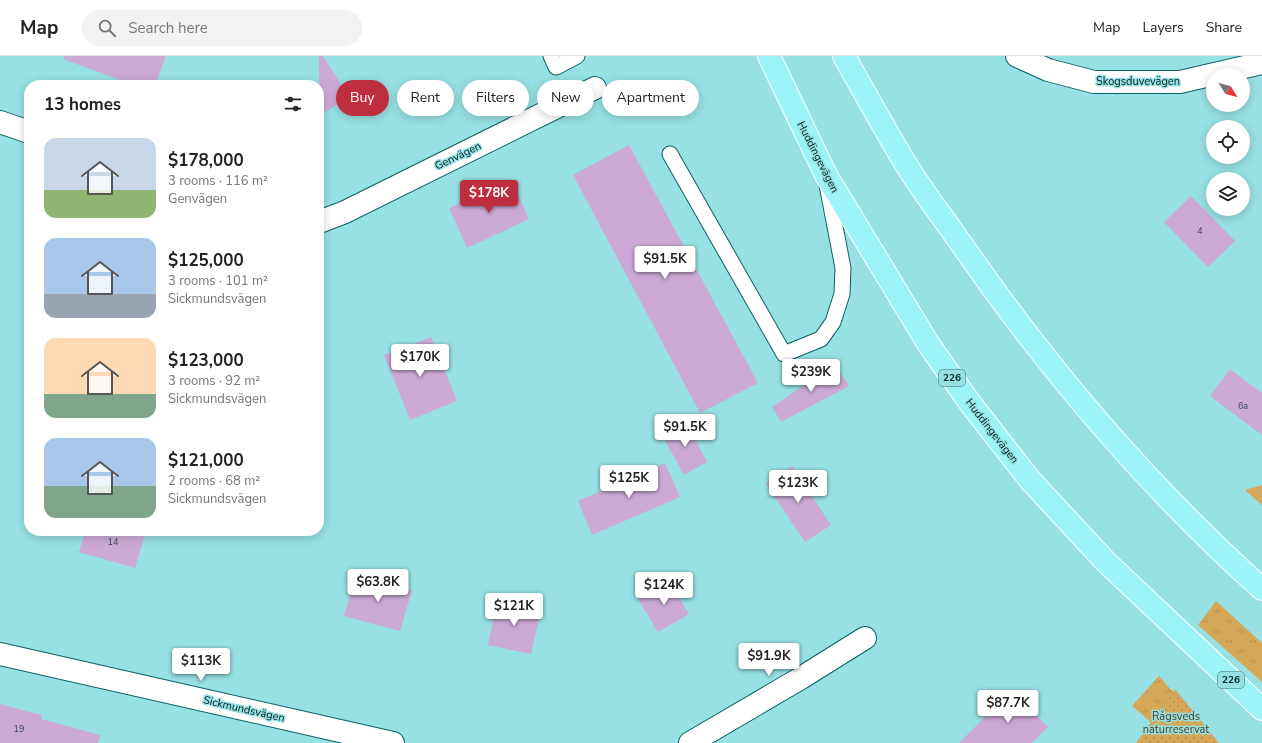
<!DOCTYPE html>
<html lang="en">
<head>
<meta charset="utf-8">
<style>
	:root { --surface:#fff; --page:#f2f2f2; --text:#222; --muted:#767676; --line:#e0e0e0; --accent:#be2e3f }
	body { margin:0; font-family:"Nunito Sans",sans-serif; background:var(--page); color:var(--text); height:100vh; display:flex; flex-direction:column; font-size:15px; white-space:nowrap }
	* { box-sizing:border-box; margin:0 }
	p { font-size:13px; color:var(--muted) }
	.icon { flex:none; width:22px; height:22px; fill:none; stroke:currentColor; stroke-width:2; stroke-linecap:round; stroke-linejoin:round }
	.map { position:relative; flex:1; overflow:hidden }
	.sheet { position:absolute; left:24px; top:24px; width:300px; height:456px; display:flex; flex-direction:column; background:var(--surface); border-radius:16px; box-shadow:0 2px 10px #0003 }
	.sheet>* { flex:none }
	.hud { position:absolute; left:336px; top:24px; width:380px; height:36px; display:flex; gap:8px }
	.needle { width:26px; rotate:127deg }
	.fabs { position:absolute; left:1206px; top:12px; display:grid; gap:8px }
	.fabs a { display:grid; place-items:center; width:44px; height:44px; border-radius:50%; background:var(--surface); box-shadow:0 2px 10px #0003; font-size:20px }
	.price { position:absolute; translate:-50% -34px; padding:0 9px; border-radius:4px; background:#fff; color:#222; font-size:13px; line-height:26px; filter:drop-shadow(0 1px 2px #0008) }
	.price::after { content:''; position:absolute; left:50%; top:24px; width:12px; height:9px; margin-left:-6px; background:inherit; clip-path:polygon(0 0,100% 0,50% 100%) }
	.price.selected { background:var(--accent); color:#fff }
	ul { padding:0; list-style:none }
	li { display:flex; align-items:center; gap:12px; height:100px; padding:0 20px }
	li span { display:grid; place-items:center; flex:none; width:112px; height:80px; border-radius:12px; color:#555 }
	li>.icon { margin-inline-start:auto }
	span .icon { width:48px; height:48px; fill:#fffc; stroke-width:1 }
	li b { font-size:17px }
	h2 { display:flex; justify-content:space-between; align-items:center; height:48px; padding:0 20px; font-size:17px }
	.tag { padding:0 14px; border-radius:18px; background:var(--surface); box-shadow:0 2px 10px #0003; font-size:14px; line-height:36px }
	.tag.selected { background:var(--accent); color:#fff }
	header { display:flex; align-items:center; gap:24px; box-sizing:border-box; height:56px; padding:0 20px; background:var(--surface); border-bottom:1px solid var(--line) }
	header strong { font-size:19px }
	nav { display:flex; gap:22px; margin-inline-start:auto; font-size:14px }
	.search { width:280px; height:36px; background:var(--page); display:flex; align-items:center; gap:10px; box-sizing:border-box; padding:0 14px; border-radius:22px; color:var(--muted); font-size:15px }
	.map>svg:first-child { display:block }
</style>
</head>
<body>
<header>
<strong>Map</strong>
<div class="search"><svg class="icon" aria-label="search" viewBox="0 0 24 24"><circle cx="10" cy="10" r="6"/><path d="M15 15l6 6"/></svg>Search here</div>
<nav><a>Map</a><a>Layers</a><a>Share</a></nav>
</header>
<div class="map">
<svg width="1262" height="687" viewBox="0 0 1262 687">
	<defs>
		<pattern id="grass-tufts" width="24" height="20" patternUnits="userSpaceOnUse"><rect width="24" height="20" fill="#d5a859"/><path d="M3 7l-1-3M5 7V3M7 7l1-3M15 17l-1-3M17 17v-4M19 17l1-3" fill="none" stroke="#b5904d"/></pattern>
		<pattern id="forest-crowns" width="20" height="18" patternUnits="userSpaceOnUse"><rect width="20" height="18" fill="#d5a859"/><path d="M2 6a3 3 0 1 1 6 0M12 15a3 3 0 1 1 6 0" fill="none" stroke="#b5904d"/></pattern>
		<pattern id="park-dots" width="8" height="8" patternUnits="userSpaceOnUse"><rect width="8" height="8" fill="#d5a859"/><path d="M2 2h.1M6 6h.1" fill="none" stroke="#b5904d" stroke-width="1.8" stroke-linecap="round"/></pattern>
	</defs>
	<rect width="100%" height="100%" fill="#97e0e3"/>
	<path fill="url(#grass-tufts)" d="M 1216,545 L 1262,587 L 1262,626 L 1198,569 Z
		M 1159,620 L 1218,687 L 1175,687 L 1132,650 Z"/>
	<path fill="url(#forest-crowns)" d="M 1262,429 L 1262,449 L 1245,434 Z"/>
	<path fill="url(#park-dots)" d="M 1175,633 L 1219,687 L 1136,687 Z"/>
	<path fill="#cdaad6" d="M 64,0 L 166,0 L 155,29 L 134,29 L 63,3 Z
		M 319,0 L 323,0 L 349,41 L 319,60 Z
		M 629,89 L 758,327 L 700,357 L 573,119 Z
		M 511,123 L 529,163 L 467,192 L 449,152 Z
		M 1191,140 L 1235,185 L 1208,211 L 1164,166 Z
		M 431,281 L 457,345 L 410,364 L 384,299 Z
		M 835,308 L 849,330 L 781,366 L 772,351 Z
		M 1230,313 L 1262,337 L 1262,379 L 1210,340 Z
		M 686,366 L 707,406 L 684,419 L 662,379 Z
		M 665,407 L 680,441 L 592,479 L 578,445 Z
		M 792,410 L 831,469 L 805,486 L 766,428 Z
		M 85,475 L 146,475 L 135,512 L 79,496 Z
		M 356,518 L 412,534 L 400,575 L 344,560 Z
		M 669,524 L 689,558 L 658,576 L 638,543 Z
		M 497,545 L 541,554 L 531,598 L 488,589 Z
		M 1012,634 L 1048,671 L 1032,687 L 959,687 Z
		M 0,648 L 42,659 L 41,663 L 100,679 L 98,687 L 0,687 Z"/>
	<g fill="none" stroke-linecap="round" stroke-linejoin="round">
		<defs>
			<path id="service" d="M 551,0 L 556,11 L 577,0
				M 670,98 L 784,298 L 821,283 L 833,266 L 842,238 L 843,212 L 827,129"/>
			<path id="minor" d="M 1017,0 L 1048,14 L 1094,26 L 1180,26 L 1262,7
				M 0,66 L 29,76
				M 319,166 L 345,156 L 595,32
				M 0,598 L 393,687
				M 690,687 L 801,622 L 865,582"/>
			<path id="primary" d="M 769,0 L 826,119 L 929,289 L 970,347 L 1030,424 L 1106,506 L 1262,653
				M 844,0 C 865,37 885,74 907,110 C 923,136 942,160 960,186 C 1047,312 1147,430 1262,533"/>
		</defs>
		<use href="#service" stroke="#0b6063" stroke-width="17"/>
		<use href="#minor" stroke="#0b6063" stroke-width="24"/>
		<use href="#primary" stroke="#fff" stroke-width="24"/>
		<use href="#service" stroke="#fff" stroke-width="15"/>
		<use href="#minor" stroke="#fff" stroke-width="22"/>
		<use href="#primary" stroke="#9df4f8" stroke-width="22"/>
	</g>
	<g text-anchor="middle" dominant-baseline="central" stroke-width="3" stroke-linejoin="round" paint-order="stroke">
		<g font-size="9" fill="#364550">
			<text x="1200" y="175">4</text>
			<text x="1243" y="350">6a</text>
			<text x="113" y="486">14</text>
			<text x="19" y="673">19</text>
		</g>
		<g fill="#97e0e3" stroke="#305c5d" stroke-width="1">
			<rect x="939" y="314" width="26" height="16" rx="3"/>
			<rect x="1218" y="616" width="26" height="16" rx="3"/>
		</g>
		<g font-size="10" font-weight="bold" fill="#042324">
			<text x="952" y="322">226</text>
			<text x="1231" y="624">226</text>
		</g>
		<g font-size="11" fill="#042324" stroke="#97e0e3">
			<text x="1138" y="25">Skogsduvevägen</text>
			<text transform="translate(458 100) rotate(-26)">Genvägen</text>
			<text transform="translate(818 101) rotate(63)">Huddingevägen</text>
			<text transform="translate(992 375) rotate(52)">Huddingevägen</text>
			<text transform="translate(244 653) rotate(13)">Sickmundsvägen</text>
		</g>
		<g font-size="11" fill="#4f3c1a" stroke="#97e0e3">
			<text x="1176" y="660">Rågsveds<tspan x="1176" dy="13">naturreservat</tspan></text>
		</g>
	</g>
</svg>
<div class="fabs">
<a><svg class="needle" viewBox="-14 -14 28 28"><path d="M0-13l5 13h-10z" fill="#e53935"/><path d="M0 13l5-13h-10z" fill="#767676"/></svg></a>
<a><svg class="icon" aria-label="locate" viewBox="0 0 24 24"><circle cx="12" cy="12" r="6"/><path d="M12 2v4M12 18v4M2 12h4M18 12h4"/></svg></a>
<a><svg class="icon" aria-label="layers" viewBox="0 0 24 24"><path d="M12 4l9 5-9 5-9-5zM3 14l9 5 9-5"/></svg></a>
</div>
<b class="price selected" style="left:489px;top:158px">$178K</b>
<b class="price" style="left:665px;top:224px">$91.5K</b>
<b class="price" style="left:420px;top:322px">$170K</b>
<b class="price" style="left:811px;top:337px">$239K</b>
<b class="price" style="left:685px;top:392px">$91.5K</b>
<b class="price" style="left:629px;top:443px">$125K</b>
<b class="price" style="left:798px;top:448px">$123K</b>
<b class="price" style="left:378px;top:547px">$63.8K</b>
<b class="price" style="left:664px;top:550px">$124K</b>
<b class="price" style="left:514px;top:571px">$121K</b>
<b class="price" style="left:769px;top:621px">$91.9K</b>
<b class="price" style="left:201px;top:626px">$113K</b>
<b class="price" style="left:1008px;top:668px">$87.7K</b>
<div class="hud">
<a class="tag selected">Buy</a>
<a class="tag">Rent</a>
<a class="tag">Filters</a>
<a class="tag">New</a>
<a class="tag">Apartment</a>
</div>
<section class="sheet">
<h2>13 homes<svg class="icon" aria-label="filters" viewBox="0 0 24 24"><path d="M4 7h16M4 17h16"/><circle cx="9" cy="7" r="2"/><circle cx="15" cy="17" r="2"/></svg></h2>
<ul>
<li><span style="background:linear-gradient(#c9d6e8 65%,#8fb573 0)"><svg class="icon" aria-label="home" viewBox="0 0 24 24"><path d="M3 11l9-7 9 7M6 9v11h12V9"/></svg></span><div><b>$178,000</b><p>3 rooms · 116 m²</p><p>Genvägen</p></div></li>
<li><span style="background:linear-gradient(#a9c7e8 70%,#9aa5b1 0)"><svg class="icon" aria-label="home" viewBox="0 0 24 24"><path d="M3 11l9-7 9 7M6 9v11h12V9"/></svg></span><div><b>$125,000</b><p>3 rooms · 101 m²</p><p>Sickmundsvägen</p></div></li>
<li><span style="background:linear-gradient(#ffd9b3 70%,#7fa58c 0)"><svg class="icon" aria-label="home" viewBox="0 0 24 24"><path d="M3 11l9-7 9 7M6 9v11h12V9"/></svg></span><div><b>$123,000</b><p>3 rooms · 92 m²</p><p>Sickmundsvägen</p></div></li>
<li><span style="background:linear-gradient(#a9c7e8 60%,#7fa58c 0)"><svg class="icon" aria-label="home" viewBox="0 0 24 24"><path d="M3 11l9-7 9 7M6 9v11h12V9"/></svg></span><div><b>$121,000</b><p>2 rooms · 68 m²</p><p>Sickmundsvägen</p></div></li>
</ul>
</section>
</div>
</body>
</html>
